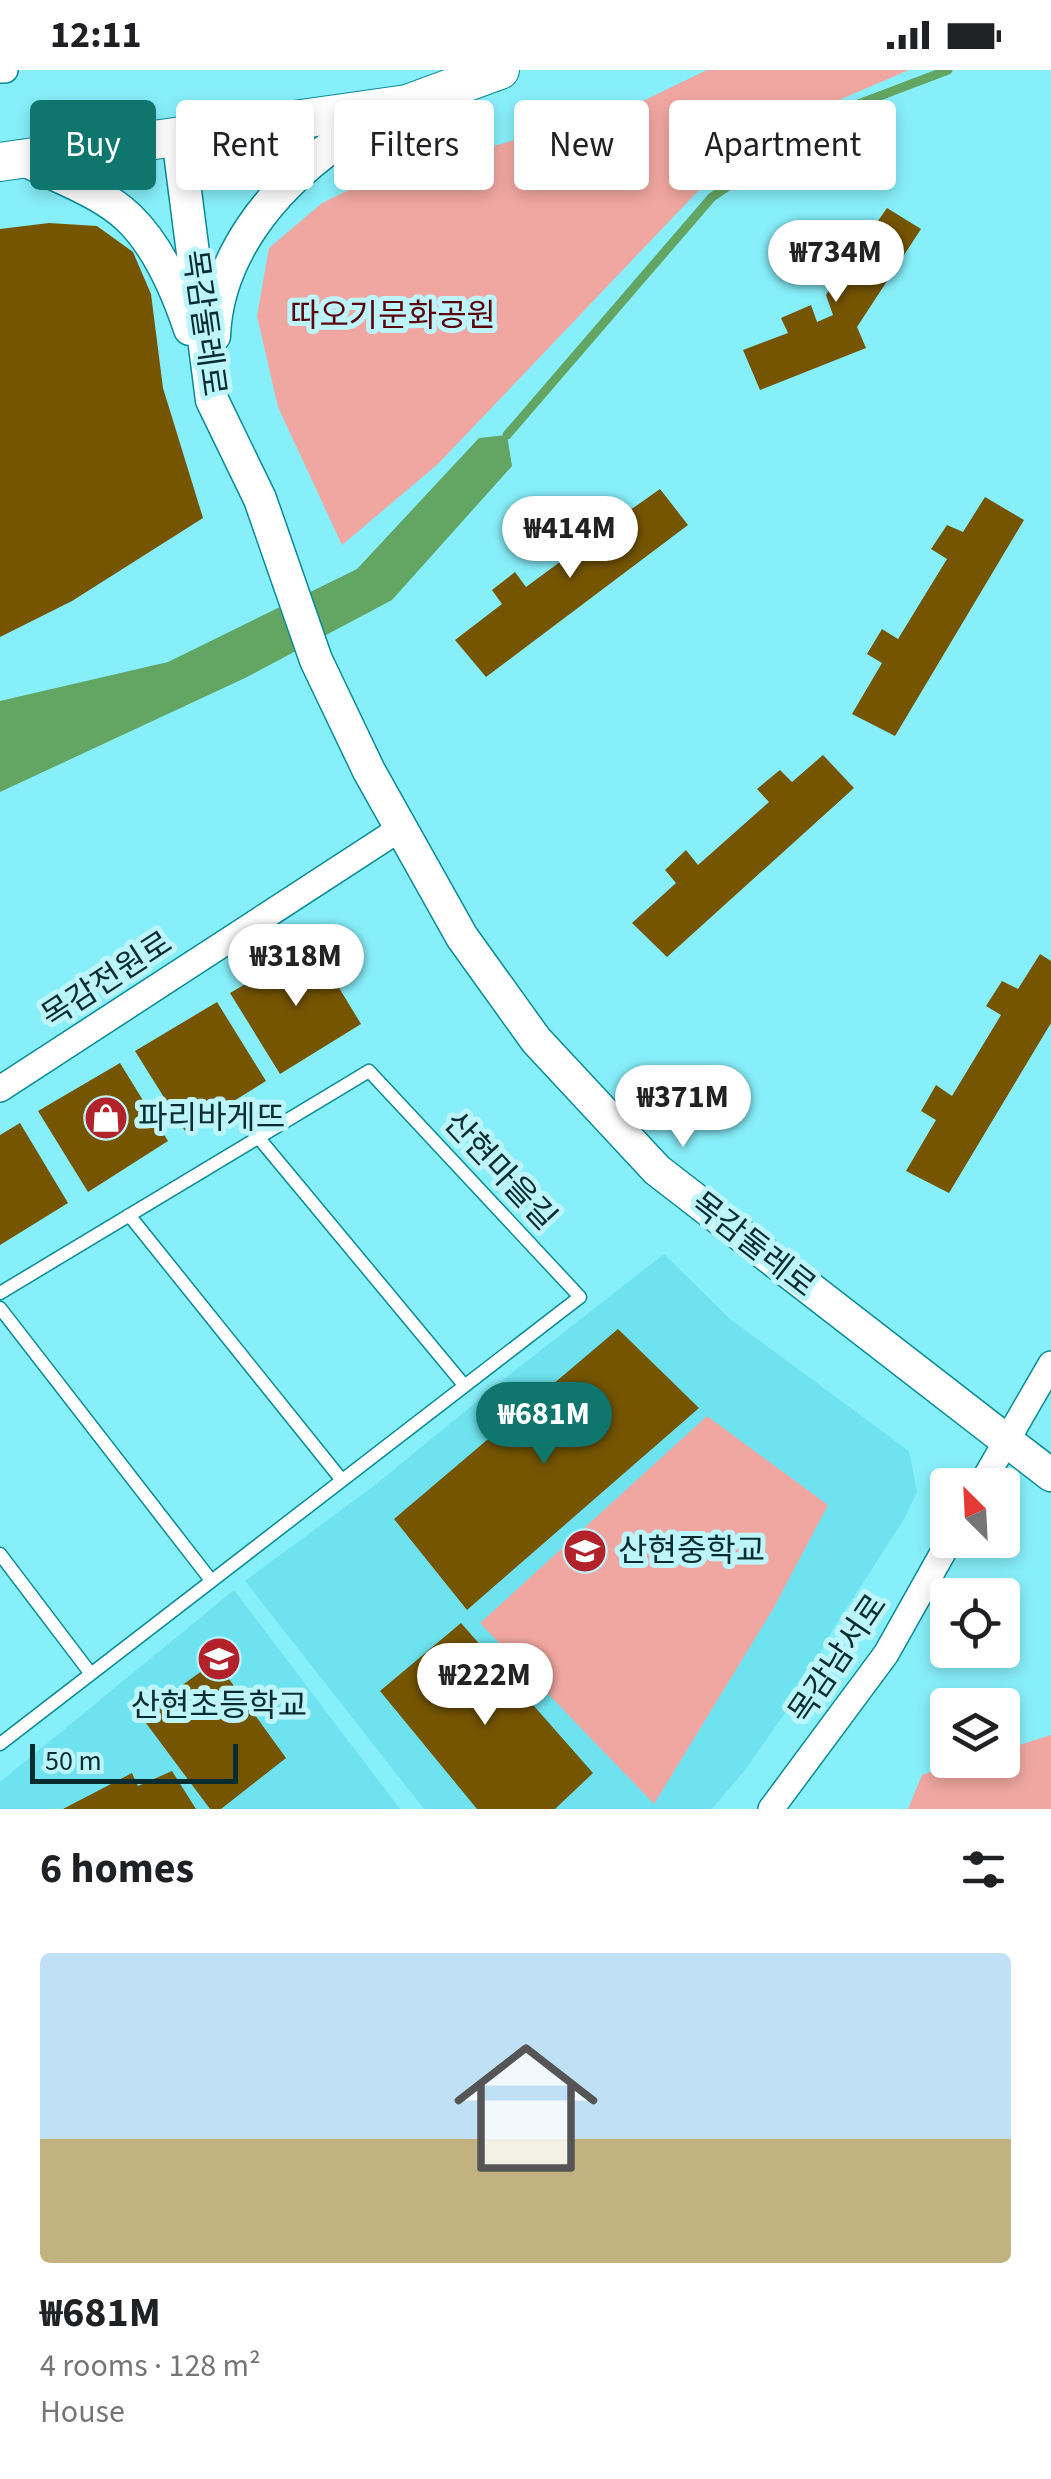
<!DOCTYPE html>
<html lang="en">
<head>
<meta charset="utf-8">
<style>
	:root { --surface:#fff; --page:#f2f2f2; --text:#202124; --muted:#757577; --line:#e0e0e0; --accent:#0f766e }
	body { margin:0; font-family:"Source Sans 3","Noto Sans KR",sans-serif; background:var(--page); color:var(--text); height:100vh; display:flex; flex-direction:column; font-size:38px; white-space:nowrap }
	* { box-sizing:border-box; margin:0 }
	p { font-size:32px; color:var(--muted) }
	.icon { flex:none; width:55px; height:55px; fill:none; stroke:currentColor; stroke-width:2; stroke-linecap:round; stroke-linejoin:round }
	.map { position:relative; height:1739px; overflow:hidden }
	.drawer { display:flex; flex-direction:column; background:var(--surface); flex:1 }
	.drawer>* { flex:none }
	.top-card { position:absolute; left:30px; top:30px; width:992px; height:90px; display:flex; gap:20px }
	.needle { width:65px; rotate:336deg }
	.tools { position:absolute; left:930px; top:1398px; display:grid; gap:20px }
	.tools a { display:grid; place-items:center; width:90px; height:90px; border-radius:10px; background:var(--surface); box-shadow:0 5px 15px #0003; font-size:50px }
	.scale { position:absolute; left:30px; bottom:25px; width:208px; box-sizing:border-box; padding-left:10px; border:5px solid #092c30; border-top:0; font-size:28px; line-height:35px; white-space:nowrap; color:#092c30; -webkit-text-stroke:8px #bcf5fb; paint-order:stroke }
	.price { position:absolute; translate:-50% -85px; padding:0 22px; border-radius:35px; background:#fff; color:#222; font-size:32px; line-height:65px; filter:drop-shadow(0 2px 5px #0008) }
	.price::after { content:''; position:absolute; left:50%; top:60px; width:30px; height:22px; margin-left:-15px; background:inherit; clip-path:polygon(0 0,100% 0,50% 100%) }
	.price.current { background:var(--accent); color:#fff }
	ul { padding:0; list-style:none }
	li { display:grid; align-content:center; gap:20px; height:530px; padding:0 40px }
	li+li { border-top:2px solid var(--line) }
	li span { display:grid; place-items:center; height:310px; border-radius:10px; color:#555 }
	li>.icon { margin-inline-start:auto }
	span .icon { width:180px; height:180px; fill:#fffc; stroke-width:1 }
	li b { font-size:42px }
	h2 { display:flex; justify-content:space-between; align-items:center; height:120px; padding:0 40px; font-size:42px }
	.chip { padding:0 35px; border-radius:10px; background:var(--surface); box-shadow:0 5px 15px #0003; font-size:35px; line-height:90px }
	.chip.current { background:var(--accent); color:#fff }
	.status { display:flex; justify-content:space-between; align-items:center; height:70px; padding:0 50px; background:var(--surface); direction:ltr }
	.status svg { height:28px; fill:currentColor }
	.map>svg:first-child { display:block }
</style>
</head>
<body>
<div class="status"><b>12:11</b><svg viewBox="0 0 49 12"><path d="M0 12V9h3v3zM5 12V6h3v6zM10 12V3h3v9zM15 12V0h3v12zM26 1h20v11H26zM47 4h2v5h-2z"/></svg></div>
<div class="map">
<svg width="1051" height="1739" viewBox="0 0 1051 1739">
	<rect width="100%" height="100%" fill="#87effa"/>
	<path fill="#6ee3ef" d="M 664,1184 L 730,1249 L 909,1381 L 917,1422 L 903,1451 L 833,1559 L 801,1620 L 745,1700 L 712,1739 L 424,1739 L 245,1511 L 375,1415 L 518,1298 Z
		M 234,1520 L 400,1739 L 0,1739 L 0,1712 Z"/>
	<path fill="#f1a7a1" d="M 707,0 L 909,0 L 797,48 L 699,120 L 438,394 L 342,475 L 278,337 L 257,246 L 269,178 L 322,133 L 367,111 L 624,40 Z
		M 707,1346 L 828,1435 L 773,1539 L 654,1734 L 480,1553 Z
		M 1051,1665 L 1051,1739 L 908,1739 L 922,1705 L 969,1690 L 1002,1690 L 1003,1680 Z"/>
	<path fill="#63a563" d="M 507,365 L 512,396 L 392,530 L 245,608 L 0,722 L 0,631 L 168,592 L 357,499 L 479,368 Z"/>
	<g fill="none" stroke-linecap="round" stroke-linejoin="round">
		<path stroke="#63a563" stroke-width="9" d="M 507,365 L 712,127 L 840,41 L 948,0"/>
	</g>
	<path fill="#755500" d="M 887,138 L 921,159 L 857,257 L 866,278 L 760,320 L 743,280 L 788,263 L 781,248 L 811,235 L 817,252 L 833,245 L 826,225 L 845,194 L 831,184 L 853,155 L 868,165 Z
		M 49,153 L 97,156 L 133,182 L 151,224 L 163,318 L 203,448 L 72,531 L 0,567 L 0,159 Z
		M 660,419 L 688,455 L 486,607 L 455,570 L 502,534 L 492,520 L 515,502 L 526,517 L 602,461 L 591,447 L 615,430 L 626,443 Z
		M 985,427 L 1024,450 L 895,666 L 852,644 L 882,593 L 867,584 L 882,559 L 898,569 L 947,489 L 931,479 L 947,455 L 963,462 Z
		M 823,685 L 854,718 L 667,887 L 632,853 L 676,813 L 665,800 L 686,780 L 698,795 L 769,732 L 757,719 L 780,700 L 792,712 Z
		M 313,875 L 361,954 L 280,1004 L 230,923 Z
		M 1040,884 L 1051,891 L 1051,953 L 949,1123 L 906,1101 L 936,1050 L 921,1041 L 936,1015 L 952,1026 L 1001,945 L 986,936 L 1002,911 L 1018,919 Z
		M 217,932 L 266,1011 L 185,1061 L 135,981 Z
		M 120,993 L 168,1071 L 88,1122 L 38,1041 Z
		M 20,1053 L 68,1133 L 0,1175 L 0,1065 Z
		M 618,1259 L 699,1338 L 467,1540 L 394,1449 Z
		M 461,1553 L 593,1703 L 555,1739 L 477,1739 L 380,1621 Z
		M 216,1591 L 286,1688 L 221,1739 L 210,1739 L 140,1645 Z
		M 172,1701 L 196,1739 L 63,1739 L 132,1703 L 138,1716 Z"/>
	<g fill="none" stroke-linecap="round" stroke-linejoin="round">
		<defs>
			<path id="service" d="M 258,1067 L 464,1315
				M 129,1145 L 341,1409
				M 0,1223 L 369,1001 L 580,1227 L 0,1674
				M 0,1238 L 210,1509
				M 0,1484 L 91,1604"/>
			<path id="minor" d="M 0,0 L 5,0
				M 0,1019 L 401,758
				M 981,1415 L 1051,1294
				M 771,1739 L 886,1584 L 950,1470"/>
			<path id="tertiary" d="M 178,67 L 212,330 L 260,429 L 316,590 L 369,701 L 462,867 L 536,970 L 657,1100 L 1051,1405
				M 25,90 C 58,107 102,122 129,148 C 159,177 177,220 190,259
				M 214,266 C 217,186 272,119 335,74 C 354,60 376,50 397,39"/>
			<path id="secondary" d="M 0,92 L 407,34 L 500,0"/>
		</defs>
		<use href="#service" stroke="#088b96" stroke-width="15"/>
		<use href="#minor" stroke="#088b96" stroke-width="28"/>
		<use href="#tertiary" stroke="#088b96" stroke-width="35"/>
		<use href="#secondary" stroke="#088b96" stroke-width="40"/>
		<use href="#service" stroke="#fff" stroke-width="12"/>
		<use href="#minor" stroke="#fff" stroke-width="25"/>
		<use href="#tertiary" stroke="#fff" stroke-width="32"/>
		<use href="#secondary" stroke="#fff" stroke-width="38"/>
	</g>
	<defs>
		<symbol id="shop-disc" viewBox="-11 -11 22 22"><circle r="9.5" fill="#b3222a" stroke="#bcf5fb"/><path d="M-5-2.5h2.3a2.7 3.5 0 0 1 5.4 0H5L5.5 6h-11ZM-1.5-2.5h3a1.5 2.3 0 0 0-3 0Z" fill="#fff"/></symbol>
		<symbol id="school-disc" viewBox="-11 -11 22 22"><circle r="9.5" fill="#b3222a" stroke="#bcf5fb"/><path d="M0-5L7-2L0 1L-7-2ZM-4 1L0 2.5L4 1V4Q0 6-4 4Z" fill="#fff"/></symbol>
	</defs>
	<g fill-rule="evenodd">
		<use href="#shop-disc" x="81" y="1023" width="50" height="50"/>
		<use href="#school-disc" x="560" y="1456" width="50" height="50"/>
		<use href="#school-disc" x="194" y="1564" width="50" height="50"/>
	</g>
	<g text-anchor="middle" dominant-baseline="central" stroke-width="10" stroke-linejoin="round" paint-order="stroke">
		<g font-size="32" fill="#5c040d" stroke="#bcf5fb">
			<text x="393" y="246">따오기문화공원</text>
		</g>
		<g font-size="32" fill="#092c30" stroke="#bcf5fb">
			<text transform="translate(204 253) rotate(82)">목감둘레로</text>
			<text transform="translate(107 910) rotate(-33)">목감전원로</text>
			<text transform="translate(500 1101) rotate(47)">산현마을길</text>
			<text transform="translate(753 1175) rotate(38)">목감둘레로</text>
			<text transform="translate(838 1589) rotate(-56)">목감남서로</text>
		</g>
		<g font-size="32" fill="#092c30" stroke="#bcf5fb" text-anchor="start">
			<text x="138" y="1048">파리바게뜨</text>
			<text x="618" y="1481">산현중학교</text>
			<text x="219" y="1636" text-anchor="middle">산현초등학교</text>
		</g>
	</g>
</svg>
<div class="tools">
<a><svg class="needle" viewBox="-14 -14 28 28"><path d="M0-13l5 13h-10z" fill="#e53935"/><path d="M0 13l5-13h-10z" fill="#757577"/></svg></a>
<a><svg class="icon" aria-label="locate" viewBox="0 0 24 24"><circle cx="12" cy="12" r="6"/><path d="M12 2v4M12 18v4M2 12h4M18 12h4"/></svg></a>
<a><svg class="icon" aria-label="layers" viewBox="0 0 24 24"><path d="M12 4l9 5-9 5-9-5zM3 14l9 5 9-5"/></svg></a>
</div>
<div class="scale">50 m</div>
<b class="price" style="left:836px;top:235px">₩734M</b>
<b class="price" style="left:570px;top:511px">₩414M</b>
<b class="price" style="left:296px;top:939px">₩318M</b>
<b class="price" style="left:683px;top:1080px">₩371M</b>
<b class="price current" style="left:544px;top:1397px">₩681M</b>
<b class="price" style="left:485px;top:1658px">₩222M</b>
<div class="top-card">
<a class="chip current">Buy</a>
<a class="chip">Rent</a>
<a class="chip">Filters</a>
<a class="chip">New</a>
<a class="chip">Apartment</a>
</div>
</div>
<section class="drawer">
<h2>6 homes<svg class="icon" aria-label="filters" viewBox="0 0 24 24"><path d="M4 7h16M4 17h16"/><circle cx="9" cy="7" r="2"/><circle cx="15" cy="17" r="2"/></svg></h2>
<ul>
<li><span style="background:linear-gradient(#bfe0f5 60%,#c2b280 0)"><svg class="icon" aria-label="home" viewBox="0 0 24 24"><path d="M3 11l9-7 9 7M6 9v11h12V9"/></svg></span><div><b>₩681M</b><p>4 rooms · 128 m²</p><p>House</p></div></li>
</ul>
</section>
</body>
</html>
